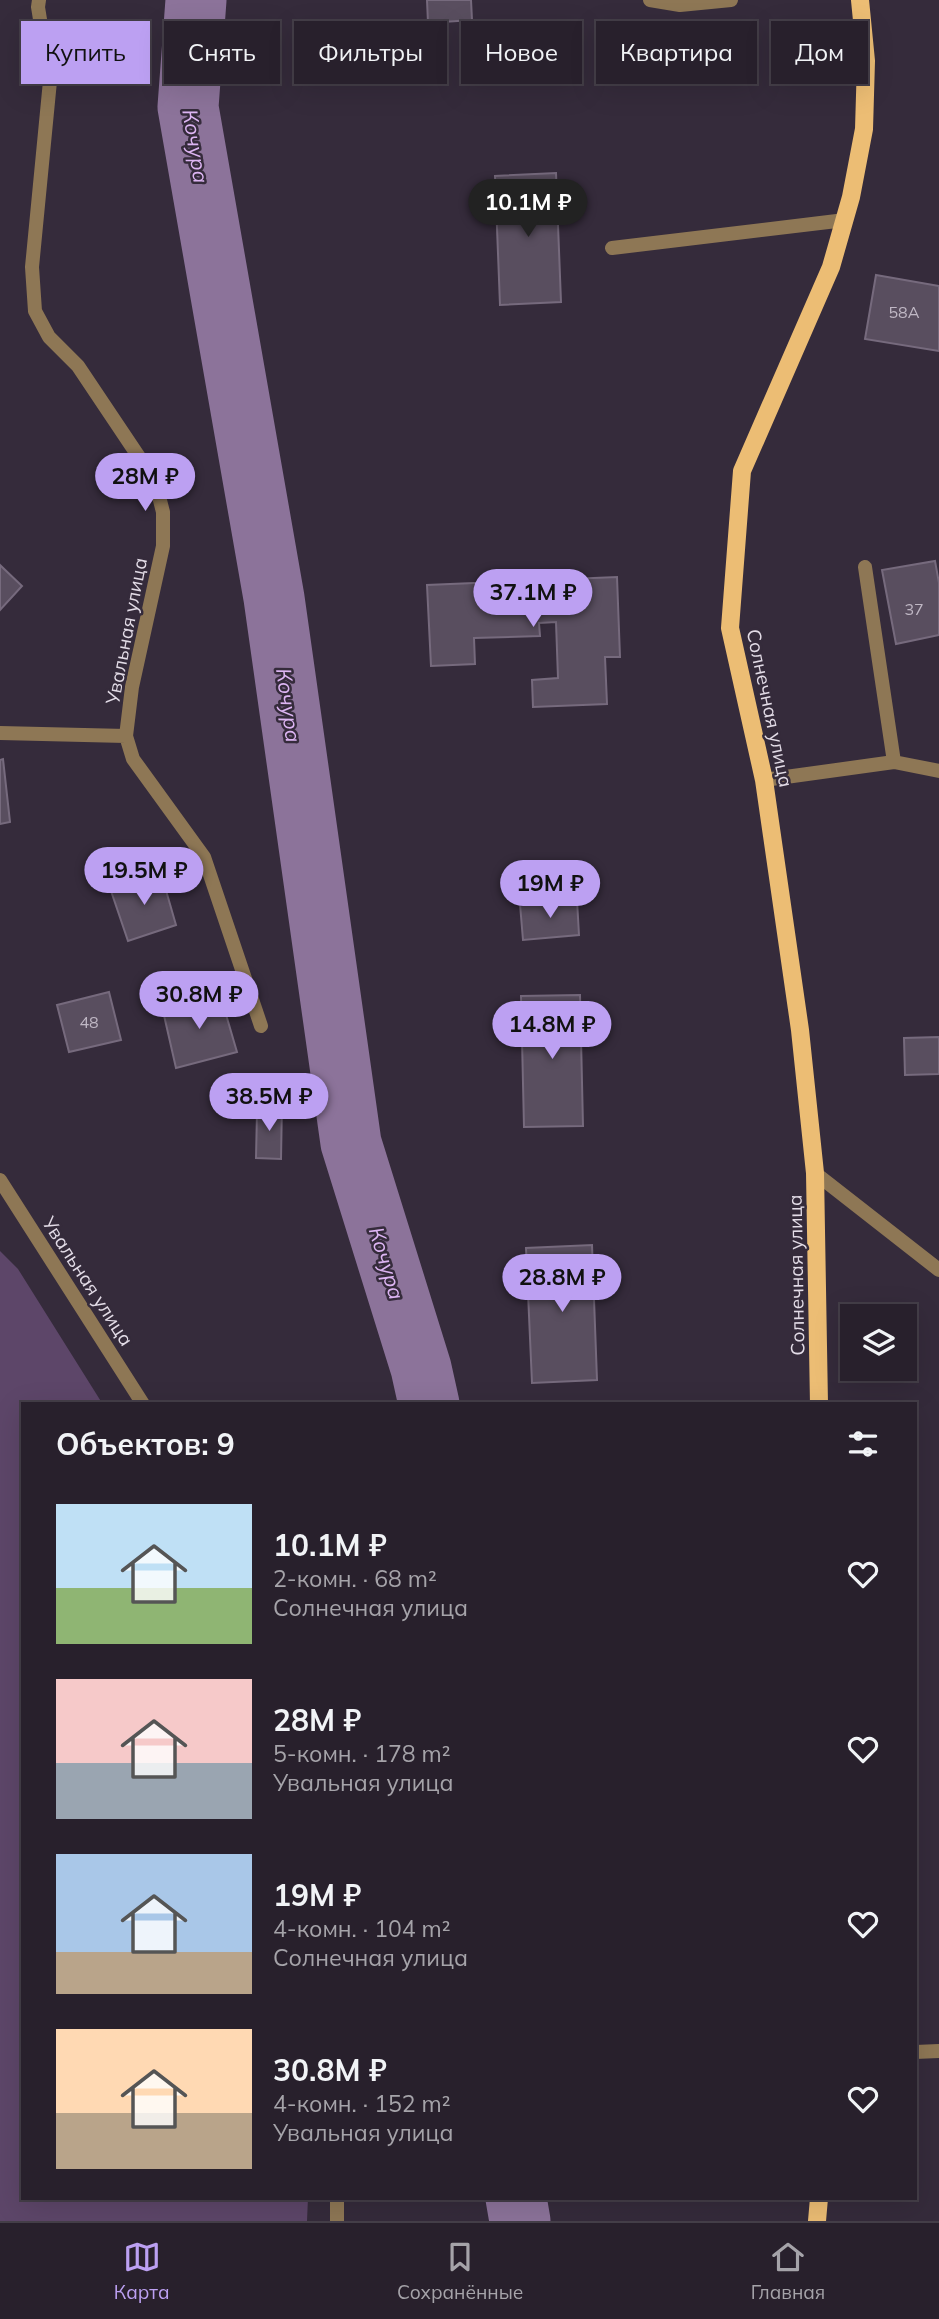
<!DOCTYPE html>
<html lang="ru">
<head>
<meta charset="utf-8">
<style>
	:root { --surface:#28202c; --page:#342d38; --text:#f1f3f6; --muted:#a5a3a9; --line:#443e48; --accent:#bca0f2 }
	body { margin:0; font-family:Mulish,sans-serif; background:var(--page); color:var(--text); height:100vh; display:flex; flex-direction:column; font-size:26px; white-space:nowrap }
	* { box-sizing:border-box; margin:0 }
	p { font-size:23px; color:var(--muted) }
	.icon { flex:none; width:38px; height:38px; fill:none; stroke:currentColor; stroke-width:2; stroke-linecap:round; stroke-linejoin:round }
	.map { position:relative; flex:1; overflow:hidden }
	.details { position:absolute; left:21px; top:1402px; width:896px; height:798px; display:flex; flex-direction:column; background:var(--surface); border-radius:0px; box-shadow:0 7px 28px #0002,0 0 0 2px var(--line) }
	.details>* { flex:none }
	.guide { position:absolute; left:21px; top:21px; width:898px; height:63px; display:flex; gap:14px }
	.buttons { position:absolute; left:840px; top:1304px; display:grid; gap:14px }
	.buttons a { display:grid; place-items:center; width:77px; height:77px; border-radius:0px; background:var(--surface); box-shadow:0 7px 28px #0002,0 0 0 2px var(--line); font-size:35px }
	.price { position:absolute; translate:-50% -60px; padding:0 16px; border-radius:24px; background:var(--accent); color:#111; font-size:23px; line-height:46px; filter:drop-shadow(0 2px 4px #0008) }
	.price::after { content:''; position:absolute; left:50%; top:42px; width:21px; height:16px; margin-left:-10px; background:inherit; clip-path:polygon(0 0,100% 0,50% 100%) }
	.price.current { background:#222; color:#fff }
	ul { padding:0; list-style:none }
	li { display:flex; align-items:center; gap:21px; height:175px; padding:0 35px }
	li span { display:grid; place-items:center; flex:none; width:196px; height:140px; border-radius:0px; color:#555 }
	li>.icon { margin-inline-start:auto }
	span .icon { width:84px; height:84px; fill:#fffc; stroke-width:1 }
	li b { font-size:30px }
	h2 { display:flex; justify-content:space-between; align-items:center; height:84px; padding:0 35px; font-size:30px }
	.tag { padding:0 24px; border-radius:0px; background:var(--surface); box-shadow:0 7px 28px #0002,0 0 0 2px var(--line); font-size:24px; line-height:63px }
	.tag.current { background:var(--accent); color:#111 }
	.dock { display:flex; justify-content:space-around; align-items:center; height:98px; border-top:2px solid var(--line); background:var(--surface); font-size:19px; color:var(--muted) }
	.dock a { display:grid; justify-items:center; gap:4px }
	.dock .current { color:var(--accent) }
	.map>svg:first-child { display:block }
</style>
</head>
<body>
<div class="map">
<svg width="939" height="2221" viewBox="0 0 939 2221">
	<rect width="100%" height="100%" fill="#352b3b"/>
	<path fill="#5d4669" d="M 0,1251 L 18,1269 L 102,1403 L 23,1404 L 23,2198 L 308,2198 L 307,2221 L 0,2221 Z"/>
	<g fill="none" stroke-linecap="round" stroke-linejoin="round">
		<path stroke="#8c739a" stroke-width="61" d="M 196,0 L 188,107 L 274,598 L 351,1143 L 421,1368 L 429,1404
			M 516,2198 L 520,2221"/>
	</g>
	<path fill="#594e5f" stroke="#766a7d" stroke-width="2" d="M 427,0 L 471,0 L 472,20 L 428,23 Z
		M 556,173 L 561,302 L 500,305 L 495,176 Z
		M 876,275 L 939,286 L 939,351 L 865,339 Z
		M 935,561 L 939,583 L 939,635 L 896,644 L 882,570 Z
		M 0,565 L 22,586 L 0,610 Z
		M 617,577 L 620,657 L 605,657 L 607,704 L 533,707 L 532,680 L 558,678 L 556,622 L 539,623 L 540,636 L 474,638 L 475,664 L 431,666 L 427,585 Z
		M 3,759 L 10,822 L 0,824 L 0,760 Z
		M 161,873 L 176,925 L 128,941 L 110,888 Z
		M 577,900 L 579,935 L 523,940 L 520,904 Z
		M 109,992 L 121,1040 L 69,1052 L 57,1005 Z
		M 220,994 L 237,1052 L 176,1068 L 163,1011 Z
		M 580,995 L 583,1126 L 524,1127 L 521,996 Z
		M 939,1037 L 939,1074 L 905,1075 L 904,1038 Z
		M 282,1102 L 281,1159 L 256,1158 L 257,1112 Z
		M 592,1245 L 597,1380 L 532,1383 L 526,1248 Z"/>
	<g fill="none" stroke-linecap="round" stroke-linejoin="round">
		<path stroke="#8e7755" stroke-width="14" d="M 612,248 L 845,220
			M 915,2052 L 939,2051"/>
		<path stroke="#8e7755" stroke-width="14" d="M 39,0 L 38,7 L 50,81 L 32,267 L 35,311 L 49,337 L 78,366 L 155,481 L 163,512 L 163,546 L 132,687 L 126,736 L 133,759 L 204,857 L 261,1026
			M 650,0 L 680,5 L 731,0
			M 865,567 L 894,762
			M 0,733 L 126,736
			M 764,780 L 894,762 L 939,771
			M 815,1173 L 939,1270
			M 0,1180 L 143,1404
			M 337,2221 L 337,2198"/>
		<path stroke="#ecbd74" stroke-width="18" d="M 819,1404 L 815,1173 L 800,1030 L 764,780 L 730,628 L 742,471 L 831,267 L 851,197 L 864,129 L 866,61 L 860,0
			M 817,2221 L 819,2198"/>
	</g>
	<g text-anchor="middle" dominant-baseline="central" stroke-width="5" stroke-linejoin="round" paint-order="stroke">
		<g font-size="16" fill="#c0b8c5">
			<text x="904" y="312">58А</text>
			<text x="914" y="609">37</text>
			<text x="89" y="1022">48</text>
		</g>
		<g font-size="19" fill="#e3dce7" stroke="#352b3b">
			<text transform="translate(126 631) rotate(-79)">Увальная улица</text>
			<text transform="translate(770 708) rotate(78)">Солнечная улица</text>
			<text transform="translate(796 1275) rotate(-91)">Солнечная улица</text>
			<text transform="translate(88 1281) rotate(57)">Увальная улица</text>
		</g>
		<g font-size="21" font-style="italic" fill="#ddb5f3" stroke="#352b3b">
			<text transform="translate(196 146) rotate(81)">Кочура</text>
			<text transform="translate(289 705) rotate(82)">Кочура</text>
			<text transform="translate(387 1263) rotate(73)">Кочура</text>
		</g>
	</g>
</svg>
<div class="buttons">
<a><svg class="icon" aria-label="layers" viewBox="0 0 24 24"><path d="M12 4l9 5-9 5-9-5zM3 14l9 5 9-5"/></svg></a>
</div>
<b class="price current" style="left:528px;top:239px">10.1M ₽</b>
<b class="price" style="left:145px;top:513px">28M ₽</b>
<b class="price" style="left:533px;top:629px">37.1M ₽</b>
<b class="price" style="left:144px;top:907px">19.5M ₽</b>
<b class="price" style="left:550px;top:920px">19M ₽</b>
<b class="price" style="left:199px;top:1031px">30.8M ₽</b>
<b class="price" style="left:552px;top:1061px">14.8M ₽</b>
<b class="price" style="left:269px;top:1133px">38.5M ₽</b>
<b class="price" style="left:562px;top:1314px">28.8M ₽</b>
<div class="guide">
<a class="tag current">Купить</a>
<a class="tag">Снять</a>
<a class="tag">Фильтры</a>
<a class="tag">Новое</a>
<a class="tag">Квартира</a>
<a class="tag">Дом</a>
</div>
<section class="details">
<h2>Объектов: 9<svg class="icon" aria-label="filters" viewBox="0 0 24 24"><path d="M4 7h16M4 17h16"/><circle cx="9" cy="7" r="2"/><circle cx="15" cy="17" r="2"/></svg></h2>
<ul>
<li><span style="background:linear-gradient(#bfe0f5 60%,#8fb573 0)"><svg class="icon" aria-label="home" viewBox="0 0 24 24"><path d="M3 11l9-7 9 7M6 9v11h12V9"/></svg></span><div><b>10.1M ₽</b><p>2-комн. · 68 m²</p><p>Солнечная улица</p></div><svg class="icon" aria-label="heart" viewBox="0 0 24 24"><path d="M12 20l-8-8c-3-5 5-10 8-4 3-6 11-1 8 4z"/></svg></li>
<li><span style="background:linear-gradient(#f6c9c9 60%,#9aa5b1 0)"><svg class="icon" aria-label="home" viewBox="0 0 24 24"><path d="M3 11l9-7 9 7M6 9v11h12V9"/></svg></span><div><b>28M ₽</b><p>5-комн. · 178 m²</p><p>Увальная улица</p></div><svg class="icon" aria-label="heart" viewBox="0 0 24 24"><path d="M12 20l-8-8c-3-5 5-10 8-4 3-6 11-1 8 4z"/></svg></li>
<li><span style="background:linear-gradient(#a9c7e8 70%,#b9a48a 0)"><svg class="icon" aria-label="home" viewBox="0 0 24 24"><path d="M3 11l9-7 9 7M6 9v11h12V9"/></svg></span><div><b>19M ₽</b><p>4-комн. · 104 m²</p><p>Солнечная улица</p></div><svg class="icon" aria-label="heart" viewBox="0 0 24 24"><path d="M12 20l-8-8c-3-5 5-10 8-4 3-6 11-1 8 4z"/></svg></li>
<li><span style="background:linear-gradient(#ffd9b3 60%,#b9a48a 0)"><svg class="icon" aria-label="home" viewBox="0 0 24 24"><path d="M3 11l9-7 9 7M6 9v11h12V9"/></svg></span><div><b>30.8M ₽</b><p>4-комн. · 152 m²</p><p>Увальная улица</p></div><svg class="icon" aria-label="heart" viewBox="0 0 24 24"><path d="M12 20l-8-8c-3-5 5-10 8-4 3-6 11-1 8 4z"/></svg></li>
</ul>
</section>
</div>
<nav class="dock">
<a class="current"><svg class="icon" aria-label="map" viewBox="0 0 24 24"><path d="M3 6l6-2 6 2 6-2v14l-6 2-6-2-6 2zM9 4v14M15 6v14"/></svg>Карта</a>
<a><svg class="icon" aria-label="saved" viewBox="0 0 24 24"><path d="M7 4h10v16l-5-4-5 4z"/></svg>Сохранённые</a>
<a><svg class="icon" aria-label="home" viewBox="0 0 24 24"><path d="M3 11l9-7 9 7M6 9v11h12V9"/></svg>Главная</a>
</nav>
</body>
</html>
